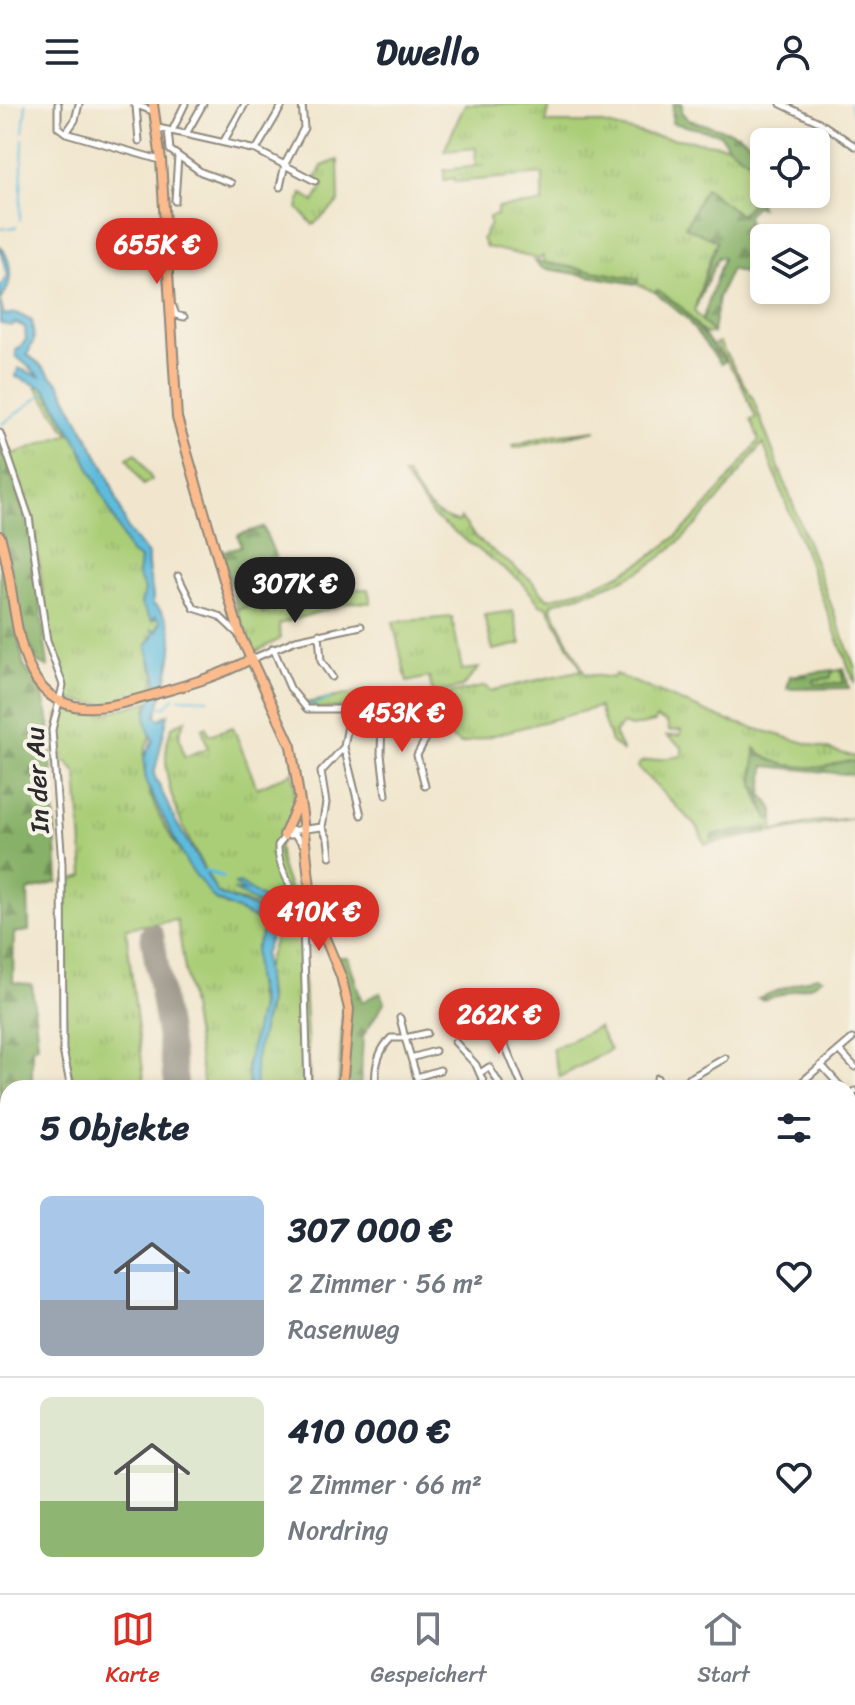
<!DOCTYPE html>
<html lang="de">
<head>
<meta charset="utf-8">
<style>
	:root { --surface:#fff; --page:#f6f6f7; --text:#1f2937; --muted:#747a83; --line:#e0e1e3; --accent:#d93025 }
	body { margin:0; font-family:Sriracha,sans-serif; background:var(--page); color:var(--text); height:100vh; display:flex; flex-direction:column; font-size:30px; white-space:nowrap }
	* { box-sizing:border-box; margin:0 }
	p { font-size:26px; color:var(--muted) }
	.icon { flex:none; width:44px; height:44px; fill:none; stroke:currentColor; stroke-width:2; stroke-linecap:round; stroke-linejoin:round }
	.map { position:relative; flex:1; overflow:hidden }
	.panel { position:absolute; left:0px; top:976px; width:856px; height:514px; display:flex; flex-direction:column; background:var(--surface); border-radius:24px 24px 0 0; box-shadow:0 4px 12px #0003 }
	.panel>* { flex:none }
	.fabs { position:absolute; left:750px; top:24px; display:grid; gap:16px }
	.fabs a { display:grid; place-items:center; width:80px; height:80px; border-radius:12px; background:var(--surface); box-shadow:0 4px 12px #0003; font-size:40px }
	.price { position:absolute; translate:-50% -68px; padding:0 18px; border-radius:28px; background:var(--accent); color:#fff; font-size:26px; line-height:52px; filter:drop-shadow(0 2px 4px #0008) }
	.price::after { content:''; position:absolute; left:50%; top:48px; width:24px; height:18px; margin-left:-12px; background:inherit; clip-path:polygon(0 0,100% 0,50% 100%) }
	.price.active { background:#222; color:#fff }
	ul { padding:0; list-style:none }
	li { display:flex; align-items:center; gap:24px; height:200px; padding:0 40px }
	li+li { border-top:2px solid var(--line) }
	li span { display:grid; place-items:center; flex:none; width:224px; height:160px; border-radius:12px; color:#555 }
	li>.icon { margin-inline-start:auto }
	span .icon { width:96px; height:96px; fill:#fffc; stroke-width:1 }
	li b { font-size:34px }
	h2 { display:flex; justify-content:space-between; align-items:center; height:96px; padding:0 40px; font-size:34px }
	header { display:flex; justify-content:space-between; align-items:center; height:104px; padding:0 40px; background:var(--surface); font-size:36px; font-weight:700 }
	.tabs { display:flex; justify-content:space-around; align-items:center; height:112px; border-top:2px solid var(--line); background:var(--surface); font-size:22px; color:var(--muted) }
	.tabs a { display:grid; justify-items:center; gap:4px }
	.tabs .active { color:var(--accent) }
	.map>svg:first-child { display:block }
</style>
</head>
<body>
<header><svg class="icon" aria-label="menu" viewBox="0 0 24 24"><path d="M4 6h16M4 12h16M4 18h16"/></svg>Dwello<svg class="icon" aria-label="person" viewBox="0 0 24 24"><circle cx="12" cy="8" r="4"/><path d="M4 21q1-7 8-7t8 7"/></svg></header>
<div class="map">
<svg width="855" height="1489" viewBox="0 0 855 1489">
	<defs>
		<pattern id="grass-tufts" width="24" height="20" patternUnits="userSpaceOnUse" patternTransform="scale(2)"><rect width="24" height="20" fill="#aace77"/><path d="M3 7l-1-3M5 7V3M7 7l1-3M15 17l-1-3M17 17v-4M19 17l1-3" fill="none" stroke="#92b167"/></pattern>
		<pattern id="forest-firs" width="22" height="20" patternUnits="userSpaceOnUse" patternTransform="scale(2)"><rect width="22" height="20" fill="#87b168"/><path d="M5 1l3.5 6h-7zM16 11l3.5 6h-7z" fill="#6f9056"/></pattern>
	</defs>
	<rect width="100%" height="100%" fill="#f7f3e8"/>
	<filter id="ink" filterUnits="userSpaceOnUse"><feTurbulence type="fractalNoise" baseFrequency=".0125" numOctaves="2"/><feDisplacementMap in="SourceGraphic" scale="16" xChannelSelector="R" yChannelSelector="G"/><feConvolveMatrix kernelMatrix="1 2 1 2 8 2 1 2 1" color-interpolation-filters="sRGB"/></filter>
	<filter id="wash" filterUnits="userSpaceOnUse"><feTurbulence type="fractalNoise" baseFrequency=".006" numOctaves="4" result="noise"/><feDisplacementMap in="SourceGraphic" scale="32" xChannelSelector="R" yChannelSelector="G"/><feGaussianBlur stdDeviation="1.8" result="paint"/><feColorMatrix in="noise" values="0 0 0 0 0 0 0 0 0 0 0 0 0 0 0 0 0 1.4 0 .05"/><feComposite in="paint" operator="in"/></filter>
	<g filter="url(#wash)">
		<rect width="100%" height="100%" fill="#f1e6cd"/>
		<path fill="url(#grass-tufts)" stroke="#6a7c51" stroke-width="2" d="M 465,0 L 550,0 L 546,19 L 599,19 L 648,31 L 728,42 L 764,67 C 764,102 728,112 716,140 C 706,161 701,185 694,207 L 713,229 L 705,230 L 683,205 L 658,186 L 655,188 L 637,180 L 638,175 L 543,158 L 543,152 L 539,155 L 486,143 L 482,135 L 490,120 L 489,113 L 497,111 L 497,104 L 543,99 L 543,70 L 455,78 L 454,74 L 444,76 L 444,66 L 485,61 L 475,62 L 476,44 L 444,47 Z
			M 338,56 L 339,98 L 313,121 L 298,104 L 302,89 L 314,98 L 324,81 L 315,77 L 322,62 Z
			M 719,238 L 753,295 L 855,564 L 855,580 L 763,339 C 726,385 691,437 640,467 C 613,482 583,490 553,499 L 551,503 L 585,570 L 613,574 L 615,570 L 726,616 L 855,653 L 855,658 C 837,655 833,664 819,664 C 801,663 772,662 759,649 C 746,670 757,696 769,715 L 774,714 L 773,728 L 811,718 L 855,714 L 705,740 L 698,724 L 637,663 L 641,658 L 682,652 L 682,643 L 667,632 L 681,631 L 681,626 L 669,627 L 667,618 L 656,614 L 655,618 L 631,623 L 623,620 L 614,629 L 623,648 L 611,638 L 599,603 L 461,640 L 416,612 L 389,612 L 361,602 L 319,605 L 306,599 L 360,588 L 400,600 L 486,582 L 489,587 L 582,566 L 546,501 L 541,502 L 522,478 L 433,412 L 403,371 L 407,371 C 419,393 433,414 459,418 L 461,414 L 476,434 L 530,475 L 548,495 C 657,469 694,421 759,336 L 751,316 L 756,314 L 740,277 L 715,240 Z
			M 35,281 L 44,284 L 80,343 L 130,449 L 140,455 L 145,486 L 141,500 L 154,516 L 157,512 L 161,517 L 147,541 L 152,565 L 156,569 L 152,585 L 108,601 L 69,596 L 65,571 L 49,531 L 33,415 L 10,351 L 69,330 Z
			M 597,326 L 514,344 L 513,341 L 551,331 Z
			M 355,485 L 368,485 L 371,499 L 352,498 L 279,520 L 280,535 L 254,549 L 237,506 L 258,499 L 263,510 L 283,500 L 283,495 Z
			M 513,507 L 521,540 L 493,546 L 484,511 Z
			M 452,513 L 462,566 L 479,564 L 462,583 L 433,590 L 429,573 L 407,578 L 393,518 Z
			M 840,565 L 845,579 L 813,581 L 814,576 Z
			M 150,597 L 146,605 L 151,633 C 126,668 174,743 198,771 C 205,779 208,790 216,796 C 231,807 254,806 266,820 L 255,873 L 260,908 L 247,962 L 249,984 L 204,984 L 177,816 L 126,824 L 145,984 L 75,984 L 65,949 L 64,777 L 84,772 L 77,670 L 67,658 L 56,659 L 57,612 L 66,605 L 106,609 Z
			M 185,616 L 179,630 L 184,653 L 208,644 L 202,624 L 206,623 L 209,631 L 233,623 L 257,684 L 293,668 L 297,703 L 278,742 L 281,762 L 300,814 L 310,984 L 254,984 L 251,967 L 269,899 L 265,866 L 276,831 L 267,805 L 218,790 C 193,744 150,675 172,623 Z
			M 225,1482 L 287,1482 L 285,1489 L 227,1489 Z
			M 295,1482 L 328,1482 L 330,1489 L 293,1489 Z"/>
		<path fill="url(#forest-firs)" stroke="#596e4a" stroke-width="2" d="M 673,0 L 682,0 L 682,9 L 689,16 L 739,30 L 764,50 L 764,67 L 728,42 L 720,30 L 672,19 Z
			M 705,84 L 742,112 L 758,89 L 761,91 L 758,98 L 761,104 L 755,102 L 746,113 L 749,117 L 739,128 L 756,145 L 756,152 L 744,169 L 731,165 L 718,193 L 713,229 L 702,217 L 723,154 L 718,153 L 695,205 L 717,137 L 685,123 Z
			M 534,157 L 638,175 L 637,180 L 542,164 Z
			M 658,186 L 683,205 L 725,257 L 721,260 L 685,213 L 655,188 Z
			M 0,337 L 33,437 L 48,563 L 35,558 L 19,515 L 14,479 L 0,426 Z
			M 263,423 L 278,458 L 283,500 L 263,510 L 258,499 L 237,506 L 221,448 L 241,442 L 238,431 Z
			M 0,443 L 24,562 L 43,591 L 49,619 L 58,778 L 28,787 L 29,827 L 14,829 L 13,878 L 32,881 L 38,941 L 32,944 L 32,982 L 8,984 L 8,1453 L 0,1444 Z
			M 844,564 L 849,584 L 787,585 L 790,572 L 833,566 L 830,574 L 814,576 L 814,580 L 844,579 L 840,565 Z
			M 755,644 C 769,661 794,663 818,663 C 832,664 837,655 855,658 L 855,671 L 765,662 L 762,690 L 774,707 L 774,714 L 769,715 L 754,680 Z
			M 769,723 L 768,727 L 711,735 L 712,731 Z
			M 333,853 L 348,853 L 362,898 L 380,888 L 385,897 L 363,932 L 360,984 L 338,984 L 344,890 Z
			M 816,872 L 822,874 L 812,881 L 763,896 L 758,894 Z
			M 169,1482 L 217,1482 L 220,1489 L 173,1489 Z"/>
		<path fill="#aace77" stroke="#6a7c51" stroke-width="2" d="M 136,349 L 152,376 L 143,381 L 127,354 Z
			M 598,923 L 610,946 L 560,973 L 552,945 Z"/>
		<path fill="#5fbbdd" stroke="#457384" stroke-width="2" d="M 0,141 C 13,158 14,180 0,196 L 0,183 L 7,172 Z
			M 0,197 L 4,211 L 16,209 L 32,217 L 34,236 L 27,251 C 40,258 46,269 59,279 L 107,369 L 128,426 L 148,451 C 146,470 154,481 153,500 C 189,524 165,577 156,612 L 160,615 L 168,610 L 154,671 L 176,718 L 218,790 L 263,807 L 271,817 L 267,805 L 233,786 L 245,788 L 235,780 L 240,779 L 263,795 L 276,817 L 264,851 L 268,898 L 255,958 L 256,984 L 249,984 L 247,962 L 261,899 L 255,873 L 255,845 L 266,820 L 214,795 L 187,760 L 146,679 L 144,654 L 153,636 C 134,601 160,598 156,571 C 154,561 147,552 147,541 L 154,531 L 152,525 L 157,528 L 161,517 L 155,512 L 152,517 L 141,500 L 145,486 L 138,471 L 140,455 L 130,449 L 80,343 L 52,294 L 44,284 L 16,273 L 18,264 L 41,273 L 16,252 L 16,247 L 26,236 L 25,223 L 15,219 L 11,222 L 0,219 Z"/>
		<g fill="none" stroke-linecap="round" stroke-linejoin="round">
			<path stroke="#5fbbdd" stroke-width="2" d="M 850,0 L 855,14
				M 23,28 L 26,0
				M 20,116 L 23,35
				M 0,125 L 16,123
				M 2,320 L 46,288
				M 179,594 L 209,595
				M 309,601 L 331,595
				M 159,603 L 165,603 L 174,594"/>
			<path stroke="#5fbbdd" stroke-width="4" d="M 205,767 L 223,773"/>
			<path stroke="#8e887c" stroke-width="24" d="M 152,831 L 177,984"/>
		</g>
	</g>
	<g filter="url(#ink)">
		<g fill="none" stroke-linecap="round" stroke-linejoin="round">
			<defs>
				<path id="minor" d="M 58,0 L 58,23 L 66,29 L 160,56
					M 134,0 L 155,8
					M 781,0 L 819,18 L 855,42
					M 136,2 L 139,37
					M 158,24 L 256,46 L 315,77
					M 168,26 L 170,46 L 201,68 L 231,79
					M 172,27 L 185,0
					M 66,29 L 75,16 L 79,0
					M 186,30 L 203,0
					M 224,37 L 245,0
					M 256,46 L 283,0
					M 280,83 L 285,60 L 304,24 L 302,0
					M 175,97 L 178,52
					M 170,149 L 171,122
					M 166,156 L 196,154
					M 173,203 L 176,211 L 184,213
					M 0,329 L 29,413 L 47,537 L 63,581 L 52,626 L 62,760 L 63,946 L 71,984
					M 178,472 L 194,504 L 219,512 L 239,531
					M 319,530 L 321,557 L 332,573
					M 273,544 L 290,584 L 307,605 L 360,605 L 382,613 L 418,614 L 442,628
					M 252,555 L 296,536 L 361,522
					M 351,605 L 344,643 L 361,711
					M 382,613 L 381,650 L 386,691
					M 425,682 L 417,651 L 432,623
					M 322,723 L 328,735 L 330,752
					M 285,731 L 295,731 L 303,740
					M 488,901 L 523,984
					M 455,938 L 476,961 L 486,984
					M 841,948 L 855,963
					M 411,954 L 435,947
					M 823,963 L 842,984
					M 480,969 L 489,963 L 502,984
					M 417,973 L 440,966
					M 657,974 L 661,984
					M 308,984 L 303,818 C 300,790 277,769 278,741 L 289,727 L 322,723 L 326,699 L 321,668 L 344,643
					M 376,984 C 374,965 377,948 391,934 L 405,934 L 400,914
					M 420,984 L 405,934 L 427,929
					M 445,984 L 447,983
					M 673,984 L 725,954
					M 795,984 L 852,935
					M 848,989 L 852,992 L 855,987
					M 848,1022 L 855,1025
					M 848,1051 L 855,1055
					M 848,1104 L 855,1110
					M 848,1161 L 855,1167
					M 848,1229 L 855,1234
					M 848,1282 L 855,1285
					M 848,1328 L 855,1331
					M 848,1385 L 855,1381
					M 848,1458 L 855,1456
					M 145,1482 L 148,1489
					M 220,1482 L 223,1489
					M 353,1482 L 358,1489
					M 450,1482 L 454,1489
					M 535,1482 L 545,1489
					M 708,1482 L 713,1489
					M 805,1482 L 809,1489
					M 45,1489 L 64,1482
					M 498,1489 L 509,1482
					M 612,1489 L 614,1482
					M 651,1489 L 664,1482
					M 753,1489 L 766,1482"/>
				<path id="major" d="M 153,0 L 161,56 L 177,314 L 240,531 L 291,642 L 302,710 L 312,803 L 341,872 L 349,905 L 342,984
					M 0,432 C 13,473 12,519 27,558 C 52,622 108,604 159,589 C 191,580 221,571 251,555
					M 284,731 L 298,699
					M 848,1362 L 855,1366"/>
			</defs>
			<use href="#minor" stroke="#8e887c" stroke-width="9"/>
			<use href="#major" stroke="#8e887c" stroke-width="12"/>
			<use href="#minor" stroke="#fff" stroke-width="5"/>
			<use href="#major" stroke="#fbbb8c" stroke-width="8"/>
		</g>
	</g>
	<g text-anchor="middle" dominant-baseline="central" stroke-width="8" stroke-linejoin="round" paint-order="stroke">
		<g font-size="26" fill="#2b2b2b" stroke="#f7f3e8">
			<text transform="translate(37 676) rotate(-93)">In der Au</text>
		</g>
	</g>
</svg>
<div class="fabs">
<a><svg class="icon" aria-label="locate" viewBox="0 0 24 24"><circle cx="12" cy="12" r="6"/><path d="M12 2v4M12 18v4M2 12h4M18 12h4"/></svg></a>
<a><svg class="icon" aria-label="layers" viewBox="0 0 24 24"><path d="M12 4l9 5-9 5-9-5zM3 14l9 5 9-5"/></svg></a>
</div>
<b class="price" style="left:157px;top:182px">655K €</b>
<b class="price active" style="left:295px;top:521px">307K €</b>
<b class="price" style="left:402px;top:650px">453K €</b>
<b class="price" style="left:319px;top:849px">410K €</b>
<b class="price" style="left:499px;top:952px">262K €</b>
<section class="panel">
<h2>5 Objekte<svg class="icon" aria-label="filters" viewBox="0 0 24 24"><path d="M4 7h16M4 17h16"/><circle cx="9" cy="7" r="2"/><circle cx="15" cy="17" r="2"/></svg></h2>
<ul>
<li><span style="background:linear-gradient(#a9c7e8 65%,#9aa5b1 0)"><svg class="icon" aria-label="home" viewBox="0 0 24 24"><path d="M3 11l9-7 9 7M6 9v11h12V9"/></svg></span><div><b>307 000 €</b><p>2 Zimmer · 56 m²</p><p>Rasenweg</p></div><svg class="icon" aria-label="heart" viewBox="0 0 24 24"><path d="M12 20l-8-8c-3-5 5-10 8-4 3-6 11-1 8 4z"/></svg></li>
<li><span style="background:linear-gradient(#dfe7d0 65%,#8fb573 0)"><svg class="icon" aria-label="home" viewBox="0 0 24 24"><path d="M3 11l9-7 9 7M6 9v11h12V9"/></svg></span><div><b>410 000 €</b><p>2 Zimmer · 66 m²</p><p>Nordring</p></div><svg class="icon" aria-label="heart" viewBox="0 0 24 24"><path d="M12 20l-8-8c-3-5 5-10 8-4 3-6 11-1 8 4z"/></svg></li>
</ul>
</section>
</div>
<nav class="tabs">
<a class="active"><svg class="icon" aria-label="map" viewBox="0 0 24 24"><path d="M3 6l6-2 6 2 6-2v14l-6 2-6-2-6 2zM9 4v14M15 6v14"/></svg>Karte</a>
<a><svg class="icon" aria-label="saved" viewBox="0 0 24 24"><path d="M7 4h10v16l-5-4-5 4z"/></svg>Gespeichert</a>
<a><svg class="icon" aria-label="home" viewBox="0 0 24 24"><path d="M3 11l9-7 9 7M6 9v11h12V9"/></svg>Start</a>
</nav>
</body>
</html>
